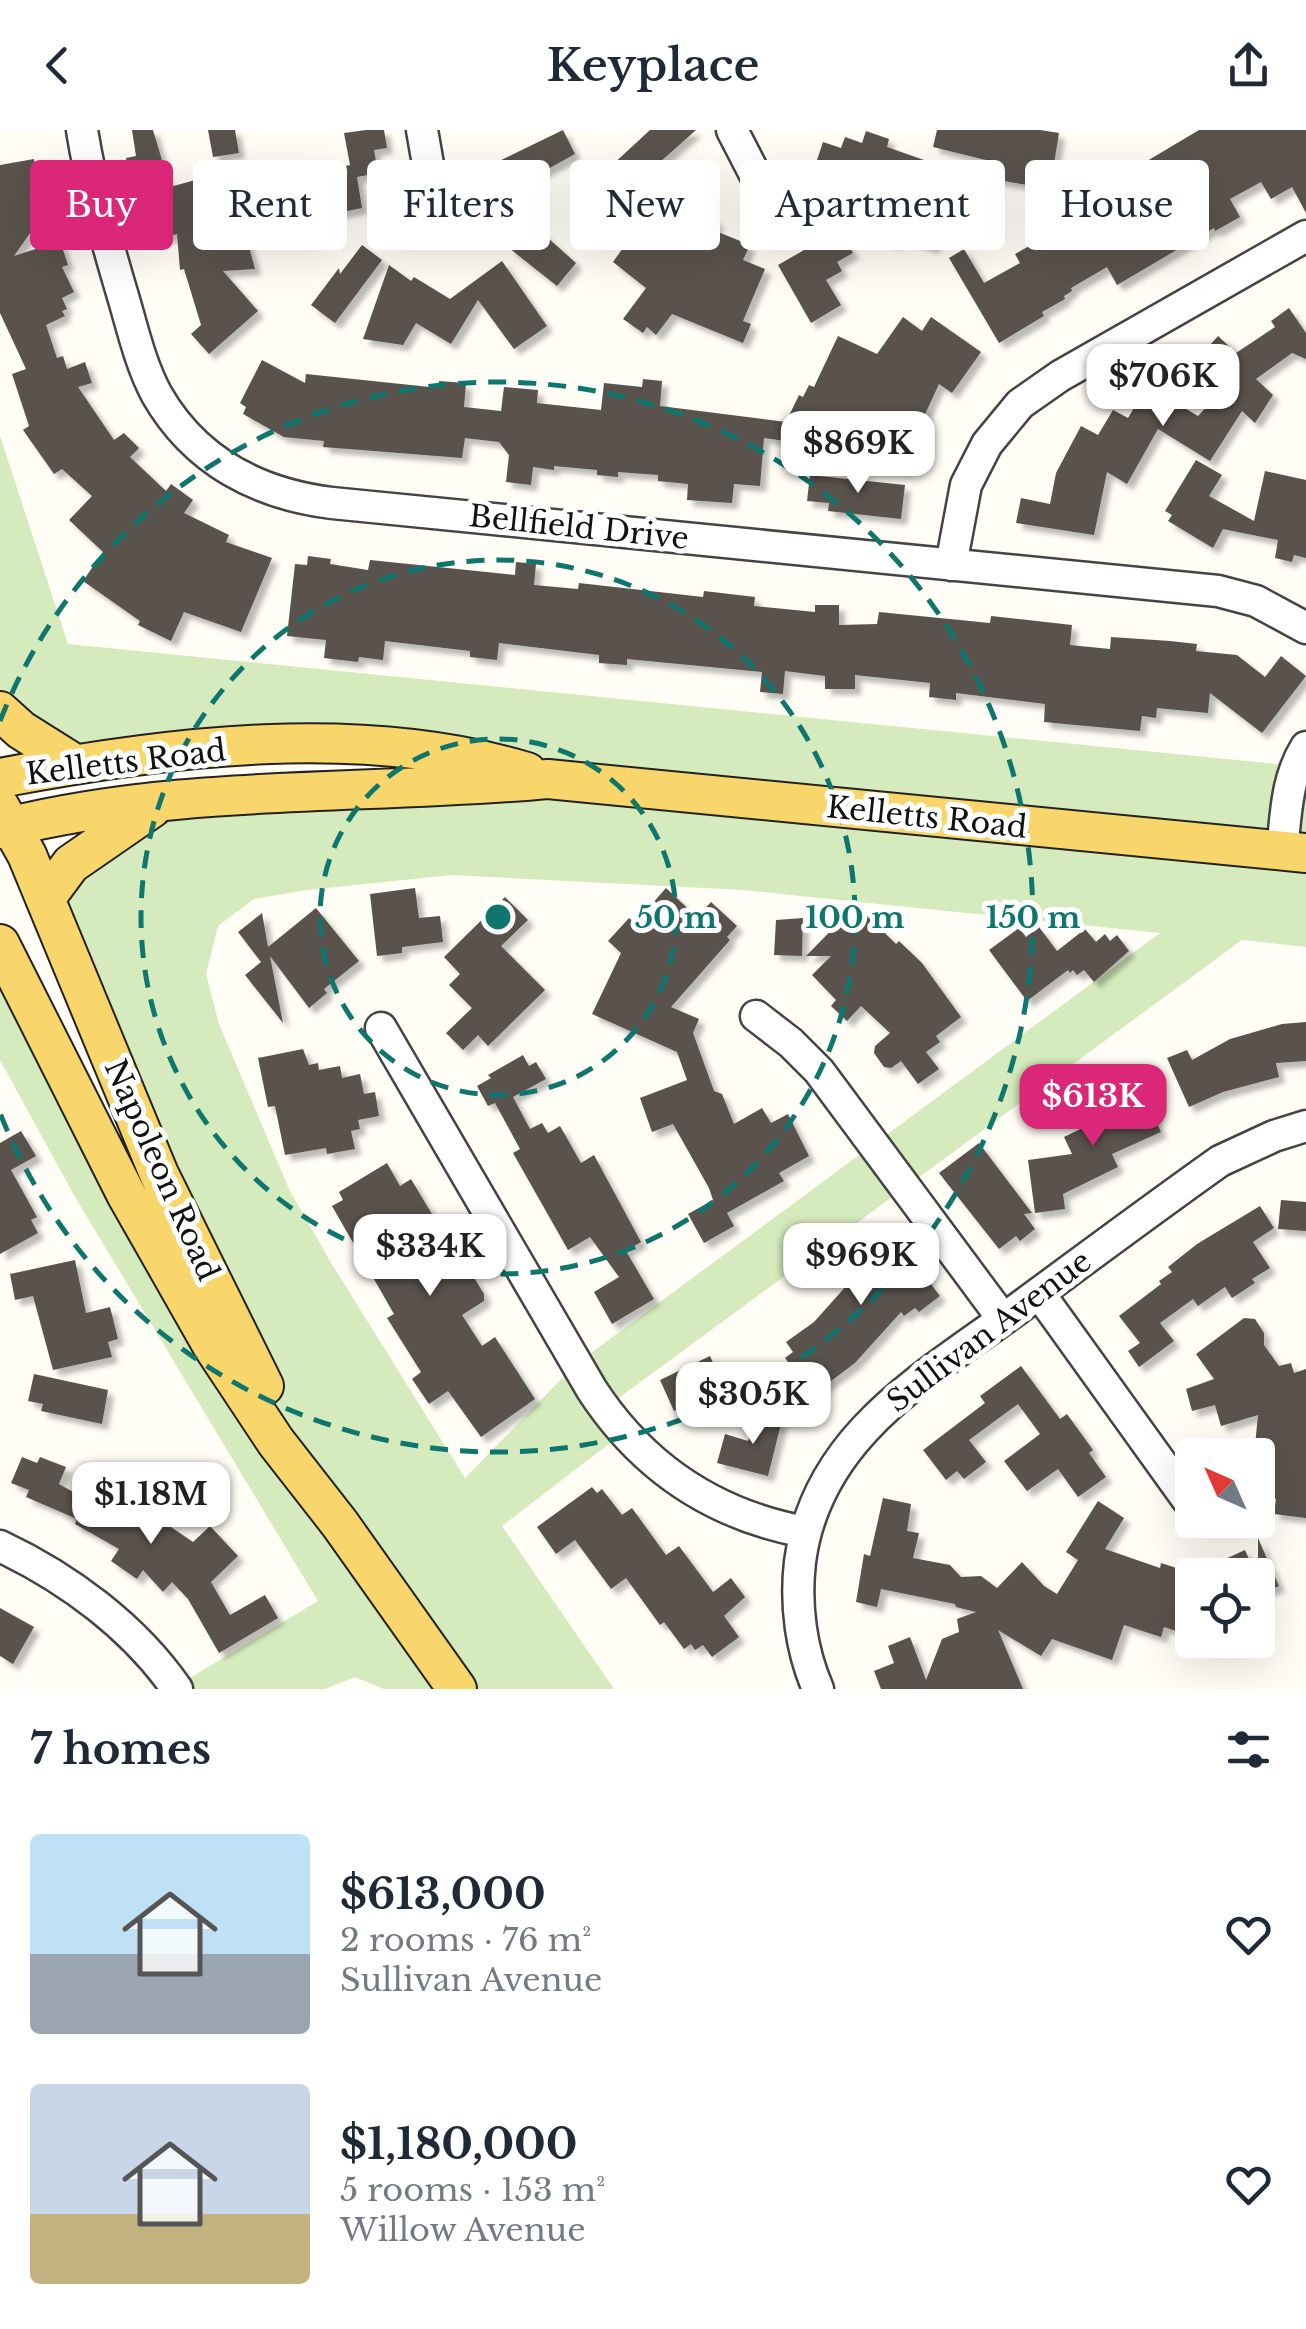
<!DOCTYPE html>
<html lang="en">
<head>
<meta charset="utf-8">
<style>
	:root { --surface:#fff; --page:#f2f2f3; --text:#1f2937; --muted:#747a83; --accent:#db2777 }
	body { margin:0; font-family:"Libre Baskerville",serif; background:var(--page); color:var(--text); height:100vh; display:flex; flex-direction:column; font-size:38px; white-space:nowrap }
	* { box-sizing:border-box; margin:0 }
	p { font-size:32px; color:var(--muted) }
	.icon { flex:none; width:55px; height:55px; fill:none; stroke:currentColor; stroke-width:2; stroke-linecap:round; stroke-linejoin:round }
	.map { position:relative; height:1559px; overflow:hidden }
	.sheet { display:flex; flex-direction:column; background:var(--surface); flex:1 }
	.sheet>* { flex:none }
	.guide { position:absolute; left:30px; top:30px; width:1248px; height:90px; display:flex; gap:20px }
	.needle { width:65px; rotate:315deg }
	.controls { position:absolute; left:1175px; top:1308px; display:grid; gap:20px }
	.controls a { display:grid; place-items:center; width:100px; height:100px; border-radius:10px; background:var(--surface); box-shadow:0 10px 40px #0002; font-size:50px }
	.price { position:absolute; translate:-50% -85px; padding:0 22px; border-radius:20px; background:#fff; color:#222; font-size:32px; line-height:65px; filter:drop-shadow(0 2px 5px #0008) }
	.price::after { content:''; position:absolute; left:50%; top:60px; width:30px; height:22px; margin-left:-15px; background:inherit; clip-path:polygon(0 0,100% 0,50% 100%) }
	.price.active { background:var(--accent); color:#fff }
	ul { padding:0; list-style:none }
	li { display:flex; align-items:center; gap:30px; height:250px; padding:0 30px }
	li span { display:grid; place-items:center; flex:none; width:280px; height:200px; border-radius:10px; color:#555 }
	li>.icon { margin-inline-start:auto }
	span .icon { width:120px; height:120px; fill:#fffc; stroke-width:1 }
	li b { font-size:42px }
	h2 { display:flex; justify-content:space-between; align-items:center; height:120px; padding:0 30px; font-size:42px }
	.pill { padding:0 35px; border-radius:10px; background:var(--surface); box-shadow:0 10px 40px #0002; font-size:35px; line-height:90px }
	.pill.active { background:var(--accent); color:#fff }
	header { display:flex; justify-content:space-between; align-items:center; height:130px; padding:0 30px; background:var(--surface); font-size:45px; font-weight:600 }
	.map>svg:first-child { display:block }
</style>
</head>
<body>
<header><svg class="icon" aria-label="back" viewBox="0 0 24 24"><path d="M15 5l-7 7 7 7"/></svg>Keyplace<svg class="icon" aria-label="share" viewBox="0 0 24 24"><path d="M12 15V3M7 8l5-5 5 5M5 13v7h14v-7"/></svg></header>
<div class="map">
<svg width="1306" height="1559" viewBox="0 0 1306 1559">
	<defs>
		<filter id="shadow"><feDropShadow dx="6" dy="6" stdDeviation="2.5" flood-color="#0004"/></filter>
	</defs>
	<rect width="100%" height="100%" fill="#fffdf5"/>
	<path fill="#d5ebbd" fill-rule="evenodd" d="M 0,306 L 68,514 L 1306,637 L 1306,817 L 1242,810 L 605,1278 L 623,1303 L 502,1396 L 614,1559 L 384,1559 L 355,1547 L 325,1559 L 177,1559 L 175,1557 L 318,1471 L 75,1067 L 0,930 L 0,847 L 335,1386 L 253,1235 L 45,769 L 161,671 L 462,657 L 419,620 L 75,634 L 0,581 ZM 452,745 L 743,760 L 1160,803 L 576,1234 L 465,1348 L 330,1131 L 289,1059 L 219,894 L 206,844 L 218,796 L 254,769 L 307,760 Z"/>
	<path fill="#5a524d" filter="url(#shadow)" d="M 132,0 L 153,0 L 170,57 L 228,41 L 255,139 L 223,141 L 258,181 L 209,224 L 191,204 L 201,195 L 184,139 L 180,140 L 177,104 L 163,108 L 153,70 L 140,74 L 134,49 L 130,50 L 126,28 L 136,26 Z
		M 208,0 L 235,0 L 239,23 L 213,27 Z
		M 366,0 L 384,0 L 387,18 L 374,20 L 378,43 L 357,47 L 362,78 L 322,86 L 338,97 L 280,104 L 272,62 L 323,53 L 322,50 L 329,48 L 328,39 L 350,35 L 344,3 Z
		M 563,0 L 575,24 L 510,60 L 538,83 L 530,92 L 576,133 L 557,156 L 509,118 L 523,100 L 510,90 L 485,38 Z
		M 650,0 L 696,0 L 651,40 L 718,93 L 713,100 L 750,115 L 743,130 L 765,139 L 743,191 L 751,194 L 743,213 L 672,184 L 656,205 L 647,197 L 643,203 L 623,189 L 646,158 L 613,132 L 652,77 L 626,56 L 614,67 L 597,49 Z
		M 937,0 L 1040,0 L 1059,3 L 1050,59 L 987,48 L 990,31 L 933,17 Z
		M 1199,0 L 1306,0 L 1306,83 L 1292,57 L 1271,69 L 1261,52 L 1230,69 L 1240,87 L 1215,101 L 1214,98 L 1117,155 L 1107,137 L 1071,158 L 1072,161 L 1064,166 L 1065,169 L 1042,182 L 1044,186 L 999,213 L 949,128 L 964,119 L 984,153 L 1020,133 L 1015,124 L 1113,69 L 1090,65 Z
		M 866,1 L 889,9 L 887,17 L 924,30 L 911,70 L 945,81 L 933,118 L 898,106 L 895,114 L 843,97 L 868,83 L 835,72 L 844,43 L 816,33 L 823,12 L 841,18 L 845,7 L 862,13 Z
		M 34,29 L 40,69 L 49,76 L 14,126 L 60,111 L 68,135 L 62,137 L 74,162 L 62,168 L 67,179 L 62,181 L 65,186 L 46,195 L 57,228 L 63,226 L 67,239 L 85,232 L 92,253 L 78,257 L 114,310 L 124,303 L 139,318 L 130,327 L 166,361 L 171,354 L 193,370 L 184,383 L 229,405 L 226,412 L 272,428 L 241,502 L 184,482 L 171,511 L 138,495 L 140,491 L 83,451 L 103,422 L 69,390 L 92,366 L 62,339 L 54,344 L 23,300 L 29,296 L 12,244 L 26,239 L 0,183 L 0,35 Z
		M 839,100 L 853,123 L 837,132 L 842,141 L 826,150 L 841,175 L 811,193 L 778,135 Z
		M 362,115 L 382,130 L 335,193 L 311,175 L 339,138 L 340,144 Z
		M 502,131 L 547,196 L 514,219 L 478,170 L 451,214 L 416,193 L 403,215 L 363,209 L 389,135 L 411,151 L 414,147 L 450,169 Z
		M 1289,178 L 1306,203 L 1306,229 L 1292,223 L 1256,249 L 1273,265 L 1255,293 L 1242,281 L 1210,331 L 1158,299 L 1127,354 L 1107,342 L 1094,405 L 1016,393 L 1021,368 L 1050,374 L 1056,343 L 1081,296 L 1098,305 L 1113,280 L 1128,288 L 1147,256 L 1198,286 L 1224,258 L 1209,245 L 1216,238 L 1202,224 L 1218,206 L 1236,223 L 1275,197 L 1271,191 Z
		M 903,187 L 922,201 L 931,187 L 981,222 L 952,263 L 939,254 L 916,304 L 921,307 L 905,339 L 811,295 L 810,306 L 802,306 L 801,313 L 764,308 L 760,356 L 734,354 L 732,373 L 687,370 L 688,354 L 658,351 L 658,345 L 618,342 L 618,347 L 597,345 L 597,340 L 554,336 L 554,340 L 533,337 L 531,355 L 506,352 L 509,325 L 499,312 L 465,308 L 462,328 L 323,317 L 324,311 L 284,307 L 243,284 L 246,277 L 240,273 L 262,230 L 305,253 L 306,244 L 439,258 L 439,251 L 466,253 L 464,277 L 501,281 L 504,257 L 538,260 L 537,273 L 601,280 L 604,253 L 642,257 L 643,249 L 662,251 L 660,276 L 786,292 L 799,265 L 803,267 L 809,255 L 814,257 L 838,206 L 877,224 Z
		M 1196,330 L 1222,345 L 1209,366 L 1254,391 L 1265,341 L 1306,350 L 1306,428 L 1294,425 L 1292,432 L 1275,428 L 1278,410 L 1223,399 L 1213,418 L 1168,391 L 1172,385 L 1165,381 Z
		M 810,345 L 905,355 L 901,389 L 828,381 L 829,373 L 807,371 Z
		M 308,426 L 331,429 L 330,434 L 368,440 L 370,430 L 515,445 L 516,432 L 536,434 L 534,455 L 578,459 L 579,453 L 703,467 L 704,461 L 755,467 L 754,476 L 815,482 L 815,475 L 839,475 L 839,495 L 877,494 L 879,482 L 990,493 L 991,486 L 1072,495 L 1070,515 L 1110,519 L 1111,507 L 1170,511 L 1197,514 L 1196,521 L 1237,525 L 1265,547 L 1281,526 L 1306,546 L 1262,603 L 1210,563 L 1208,583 L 1157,578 L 1156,588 L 1142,586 L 1140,601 L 1044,592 L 1045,574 L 956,563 L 956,570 L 929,567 L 930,553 L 855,545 L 855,559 L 825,559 L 825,546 L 785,541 L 783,564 L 760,562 L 762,542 L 627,529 L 627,535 L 599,533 L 599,525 L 499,513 L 497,530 L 470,527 L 470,521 L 385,511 L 383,530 L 359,527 L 358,532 L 324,528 L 326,510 L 287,506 L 295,434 L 307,435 Z
		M 415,758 L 419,788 L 440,786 L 443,812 L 402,817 L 402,823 L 377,826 L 370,764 Z
		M 666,758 L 697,787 L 711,772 L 737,796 L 727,807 L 730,810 L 671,877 L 699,889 L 693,903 L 714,961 L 722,964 L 734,994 L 762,978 L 771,993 L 788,984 L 809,1026 L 779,1043 L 784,1051 L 727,1083 L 734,1096 L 704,1113 L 688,1084 L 713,1070 L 709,1058 L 673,994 L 652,1002 L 640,968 L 687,950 L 677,922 L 592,884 L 621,823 L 608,811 L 629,788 L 635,793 Z
		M 505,767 L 528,790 L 501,816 L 545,860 L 488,916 L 478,905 L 463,920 L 446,903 L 472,878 L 449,855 L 460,844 L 444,827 Z
		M 856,775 L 896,814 L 899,811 L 922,833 L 961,887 L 936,906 L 940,912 L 926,922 L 939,939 L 918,954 L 901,931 L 891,938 L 884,937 L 874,923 L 875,916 L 890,903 L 861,876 L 847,891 L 831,876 L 836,870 L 812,845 L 831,826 L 806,826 Z
		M 316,778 L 359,831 L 324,859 L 327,863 L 309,878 L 270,826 L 283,893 L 245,845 L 261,832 L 238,802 L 262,783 L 268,817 Z
		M 803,788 L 802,826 L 774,825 L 776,790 Z
		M 1039,797 L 1057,821 L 1085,799 L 1096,812 L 1105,804 L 1110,811 L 1117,805 L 1129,821 L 1094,852 L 1084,840 L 1077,845 L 1073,840 L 1070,843 L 1068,840 L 1027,871 L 989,820 L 1019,798 L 1026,807 Z
		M 1306,892 L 1306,931 L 1276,933 L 1279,947 L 1223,962 L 1189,977 L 1167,928 L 1187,920 L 1192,930 L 1230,909 L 1282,894 Z
		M 303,919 L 309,935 L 318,933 L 319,940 L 340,936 L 342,948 L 360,944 L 364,964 L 375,962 L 379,986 L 358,990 L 360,999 L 351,1001 L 355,1019 L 327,1024 L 326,1018 L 285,1025 L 275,976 L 268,977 L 258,928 Z
		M 523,925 L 529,936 L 536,932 L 546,949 L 513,967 L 530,999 L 542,993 L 548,1003 L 560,996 L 581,1033 L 594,1025 L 641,1112 L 626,1121 L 654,1169 L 612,1194 L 594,1162 L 619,1147 L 590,1107 L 568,1120 L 513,1023 L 520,1019 L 495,973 L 488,976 L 477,956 L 491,948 L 488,945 Z
		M 1137,949 L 1161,1002 L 1112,1024 L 1118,1037 L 1063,1064 L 1065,1079 L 1035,1083 L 1028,1030 L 1072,1024 L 1064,1007 L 1117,981 L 1108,961 Z
		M 21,1001 L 36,1026 L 11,1040 L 37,1087 L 31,1090 L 38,1103 L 0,1124 L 0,1013 Z
		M 979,1013 L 1032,1083 L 1024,1084 L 1035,1099 L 1020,1111 L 1016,1106 L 999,1119 L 939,1043 Z
		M 387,1033 L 400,1056 L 411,1049 L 470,1148 L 473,1146 L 484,1164 L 484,1171 L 462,1185 L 482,1216 L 495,1207 L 535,1269 L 481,1307 L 448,1261 L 429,1274 L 412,1249 L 421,1242 L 387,1188 L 394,1184 L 332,1076 L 343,1070 L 339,1062 Z
		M 1281,1070 L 1306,1072 L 1306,1101 L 1278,1099 Z
		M 1260,1076 L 1274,1098 L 1253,1112 L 1270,1138 L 1252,1149 L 1255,1153 L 1232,1168 L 1225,1157 L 1198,1176 L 1193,1169 L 1160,1193 L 1174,1211 L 1139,1237 L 1128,1221 L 1140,1213 L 1119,1186 L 1161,1154 L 1159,1151 L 1172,1142 L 1168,1137 L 1197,1114 Z
		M 886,1096 L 940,1166 L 919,1182 L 915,1178 L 904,1186 L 901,1182 L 855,1233 L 819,1260 L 808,1246 L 802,1251 L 785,1228 L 793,1222 L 786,1212 L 814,1192 L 856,1145 L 838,1121 L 860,1104 L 866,1112 Z
		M 75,1130 L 86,1183 L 110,1177 L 118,1209 L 108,1212 L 112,1227 L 53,1240 L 33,1166 L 15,1170 L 10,1144 Z
		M 1244,1188 L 1255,1189 L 1264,1203 L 1264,1215 L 1279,1236 L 1291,1233 L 1294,1243 L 1306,1239 L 1306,1388 L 1274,1384 L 1276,1369 L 1269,1368 L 1273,1336 L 1258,1335 L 1258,1325 L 1254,1325 L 1258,1285 L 1221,1296 L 1215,1275 L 1192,1281 L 1186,1259 L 1214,1249 L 1196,1224 Z
		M 710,1226 L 724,1257 L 674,1281 L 660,1250 Z
		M 1021,1236 L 1060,1289 L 1067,1284 L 1093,1320 L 1089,1323 L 1106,1347 L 1078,1367 L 1058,1339 L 1027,1361 L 1004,1331 L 1040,1304 L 1018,1274 L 969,1310 L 986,1332 L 964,1349 L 957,1341 L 946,1350 L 923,1320 L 985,1273 L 980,1266 Z
		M 34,1244 L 108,1260 L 102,1294 L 41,1281 L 43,1274 L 28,1271 Z
		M 756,1283 L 782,1290 L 768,1346 L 717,1333 L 725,1304 L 748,1311 Z
		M 22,1327 L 37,1333 L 40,1327 L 66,1337 L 59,1354 L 89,1371 L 108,1338 L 133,1352 L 125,1366 L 193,1412 L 210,1396 L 238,1426 L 211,1452 L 230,1485 L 265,1465 L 278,1488 L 219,1523 L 188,1469 L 172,1452 L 163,1462 L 143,1440 L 137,1449 L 111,1431 L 119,1419 L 75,1394 L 77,1389 L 26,1367 L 29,1360 L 11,1353 Z
		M 592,1357 L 597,1363 L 602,1359 L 622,1385 L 632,1378 L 666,1425 L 679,1416 L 713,1462 L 731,1448 L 745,1467 L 724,1486 L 739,1507 L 712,1527 L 703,1515 L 695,1520 L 691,1514 L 684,1519 L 664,1492 L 660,1495 L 626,1448 L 611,1459 L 575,1410 L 556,1424 L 537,1397 Z
		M 883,1368 L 911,1374 L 907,1401 L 919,1403 L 913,1428 L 950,1435 L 961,1447 L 981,1446 L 997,1458 L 1022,1432 L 1044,1456 L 1057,1464 L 1078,1430 L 1066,1422 L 1098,1371 L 1124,1388 L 1105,1419 L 1160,1438 L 1161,1433 L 1195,1444 L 1176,1501 L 1164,1497 L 1161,1507 L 1124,1495 L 1112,1530 L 1052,1509 L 1041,1526 L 998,1500 L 1023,1559 L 881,1559 L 874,1541 L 894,1533 L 888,1516 L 910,1507 L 926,1550 L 942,1509 L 959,1502 L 957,1489 L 976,1482 L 956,1477 L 955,1474 L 881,1459 L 877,1477 L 856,1472 L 864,1424 L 870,1426 Z
		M 1258,1408 L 1279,1456 L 1258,1465 Z
		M 1245,1420 L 1256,1445 L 1227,1445 L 1221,1431 Z
		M 0,1478 L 34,1497 L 13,1534 L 0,1526 Z"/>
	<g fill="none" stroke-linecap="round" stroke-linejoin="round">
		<defs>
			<path id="minor" d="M 82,0 C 91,56 106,109 122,163 C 132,196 140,234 157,265 C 195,331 258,364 332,373 L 1218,461 L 1256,471 L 1306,498
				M 422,0 L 436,80
				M 732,0 L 763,60
				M 951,435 L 966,355 L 987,314 L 1020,274 L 1060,246 L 1306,106
				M 1282,721 C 1286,685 1286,649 1306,617
				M 756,886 L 791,913 L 819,941 L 1003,1189
				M 381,898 L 592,1260 C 643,1338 714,1385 805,1402
				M 1039,1163 L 1187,1369
				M 0,1416 C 68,1448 134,1497 177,1559
				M 818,1559 C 801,1520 795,1475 800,1432 C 816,1307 923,1248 1016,1180 C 1084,1130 1151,1080 1220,1031 L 1274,1006 L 1306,996"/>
			<path id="major" d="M 0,581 L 21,600 L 75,634
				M 0,648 C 167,616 361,592 527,642
				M 0,677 L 27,725 L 159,1044 L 264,1256
				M 0,699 C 179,653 366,666 548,649 L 1306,723
				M 45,769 L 71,734 L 152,678
				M 0,814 L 126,1064 L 213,1217 L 276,1312 L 340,1394 L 457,1559"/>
		</defs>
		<use href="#minor" stroke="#444" stroke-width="35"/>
		<use href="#major" stroke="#222" stroke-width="42"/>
		<use href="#minor" stroke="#fff" stroke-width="30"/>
		<use href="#major" stroke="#f9d66b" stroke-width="38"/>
	</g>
	<g fill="none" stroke="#0f766e" stroke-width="5" stroke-dasharray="18 12">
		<circle cx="498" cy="787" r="178"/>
		<circle cx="498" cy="787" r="357"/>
		<path d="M0 591A535 535 0 1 1 0 983"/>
	</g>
	<g text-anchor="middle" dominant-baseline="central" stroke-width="10" stroke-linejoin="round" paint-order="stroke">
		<g font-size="30" fill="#111" stroke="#fff">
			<text transform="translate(579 397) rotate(6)">Bellfield Drive</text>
			<text transform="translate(126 632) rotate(-7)">Kelletts Road</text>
			<text transform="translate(927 687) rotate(6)">Kelletts Road</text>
			<text transform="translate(162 1040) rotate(66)">Napoleon Road</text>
			<text transform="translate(989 1201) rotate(-37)">Sullivan Avenue</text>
		</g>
	</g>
	<circle cx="498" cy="787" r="15" fill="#0f766e" stroke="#fff" stroke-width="5"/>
	<g font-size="30" text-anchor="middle" font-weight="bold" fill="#0f766e" stroke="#fff" stroke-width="10" stroke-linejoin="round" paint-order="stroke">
		<text x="676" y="798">50 m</text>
		<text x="855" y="798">100 m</text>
		<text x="1033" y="798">150 m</text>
	</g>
</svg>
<div class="controls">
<a><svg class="needle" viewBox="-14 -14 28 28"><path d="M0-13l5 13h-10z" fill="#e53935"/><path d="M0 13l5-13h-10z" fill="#747a83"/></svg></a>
<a><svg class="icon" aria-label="locate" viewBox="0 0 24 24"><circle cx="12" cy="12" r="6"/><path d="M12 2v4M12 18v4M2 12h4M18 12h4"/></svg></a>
</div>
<b class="price" style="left:1163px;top:299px">$706K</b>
<b class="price" style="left:858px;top:366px">$869K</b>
<b class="price active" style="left:1093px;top:1019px">$613K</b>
<b class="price" style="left:430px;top:1169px">$334K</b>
<b class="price" style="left:861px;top:1178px">$969K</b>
<b class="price" style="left:753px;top:1317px">$305K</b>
<b class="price" style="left:151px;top:1417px">$1.18M</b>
<div class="guide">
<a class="pill active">Buy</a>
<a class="pill">Rent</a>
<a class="pill">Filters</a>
<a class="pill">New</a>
<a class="pill">Apartment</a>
<a class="pill">House</a>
</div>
</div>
<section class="sheet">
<h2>7 homes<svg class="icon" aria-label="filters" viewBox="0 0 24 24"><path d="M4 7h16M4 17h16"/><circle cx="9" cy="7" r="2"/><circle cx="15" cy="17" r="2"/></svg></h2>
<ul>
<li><span style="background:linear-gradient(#bfe0f5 60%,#9aa5b1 0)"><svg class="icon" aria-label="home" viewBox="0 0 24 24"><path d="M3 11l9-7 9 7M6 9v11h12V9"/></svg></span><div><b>$613,000</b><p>2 rooms · 76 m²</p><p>Sullivan Avenue</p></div><svg class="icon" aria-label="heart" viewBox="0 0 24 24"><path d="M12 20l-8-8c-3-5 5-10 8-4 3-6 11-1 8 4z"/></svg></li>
<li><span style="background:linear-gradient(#c9d6e8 65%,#c2b280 0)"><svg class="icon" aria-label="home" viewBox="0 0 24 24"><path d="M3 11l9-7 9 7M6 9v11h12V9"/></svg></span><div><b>$1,180,000</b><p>5 rooms · 153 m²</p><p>Willow Avenue</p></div><svg class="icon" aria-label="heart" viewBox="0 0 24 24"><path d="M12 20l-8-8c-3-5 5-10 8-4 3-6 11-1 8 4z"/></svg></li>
</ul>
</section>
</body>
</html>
